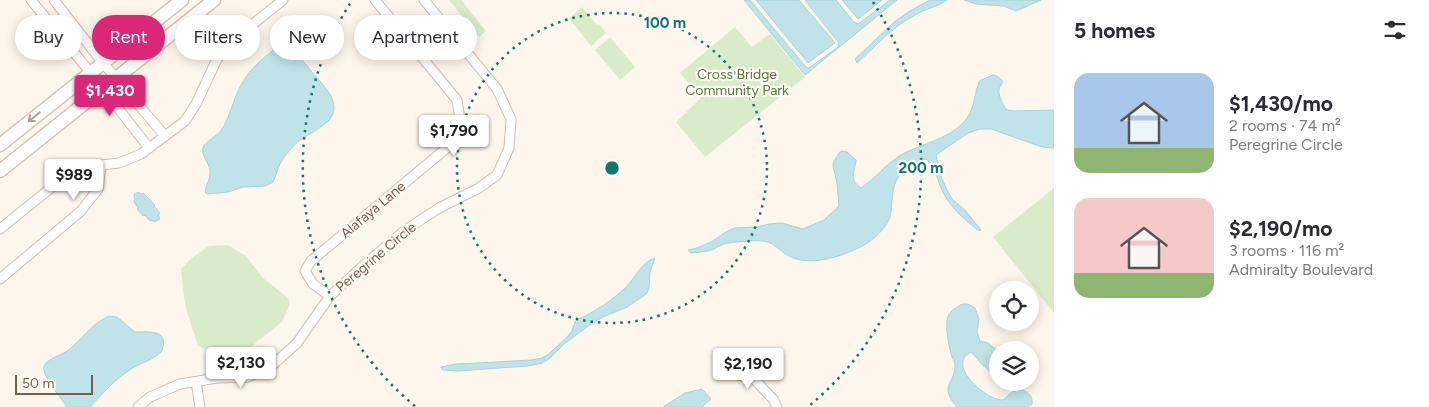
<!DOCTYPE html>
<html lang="en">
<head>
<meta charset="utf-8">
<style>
	:root { --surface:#fff; --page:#f7f7f7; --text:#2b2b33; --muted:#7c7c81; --accent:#db2777 }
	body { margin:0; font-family:Figtree,sans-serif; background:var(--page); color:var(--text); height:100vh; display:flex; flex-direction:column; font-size:19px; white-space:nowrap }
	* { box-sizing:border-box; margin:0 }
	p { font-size:16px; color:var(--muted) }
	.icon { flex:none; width:28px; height:28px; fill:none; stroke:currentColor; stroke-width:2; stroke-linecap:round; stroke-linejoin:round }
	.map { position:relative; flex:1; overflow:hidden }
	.sheet { display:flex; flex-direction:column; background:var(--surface); width:375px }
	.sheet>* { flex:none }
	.guide { position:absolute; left:15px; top:15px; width:475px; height:45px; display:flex; gap:10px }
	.buttons { position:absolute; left:989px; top:281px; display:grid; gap:10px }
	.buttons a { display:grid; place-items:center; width:50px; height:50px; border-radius:50%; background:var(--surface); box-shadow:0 2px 12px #0003; font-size:25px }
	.scale { position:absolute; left:15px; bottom:12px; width:78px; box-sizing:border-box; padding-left:5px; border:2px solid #7a5c4d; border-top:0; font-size:14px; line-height:18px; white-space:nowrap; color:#7a5c4d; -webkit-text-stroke:4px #fffaf3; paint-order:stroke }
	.price { position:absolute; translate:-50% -42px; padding:0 11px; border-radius:5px; background:#fff; color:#222; font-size:16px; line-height:32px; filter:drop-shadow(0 1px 2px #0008) }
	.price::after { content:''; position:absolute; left:50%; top:30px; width:15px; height:11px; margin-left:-8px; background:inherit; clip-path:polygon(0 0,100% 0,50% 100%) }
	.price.current { background:var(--accent); color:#fff }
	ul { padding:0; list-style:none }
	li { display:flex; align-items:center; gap:15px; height:125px; padding:0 20px }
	li span { display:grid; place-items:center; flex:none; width:140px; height:100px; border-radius:15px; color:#555 }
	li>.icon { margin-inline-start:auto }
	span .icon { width:60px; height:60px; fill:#fffc; stroke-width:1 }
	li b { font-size:21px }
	h2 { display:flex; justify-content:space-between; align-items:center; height:60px; padding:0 20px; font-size:21px }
	.chip { padding:0 18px; border-radius:22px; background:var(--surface); box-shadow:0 2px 12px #0003; font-size:18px; line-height:45px }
	.chip.current { background:var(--accent); color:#fff }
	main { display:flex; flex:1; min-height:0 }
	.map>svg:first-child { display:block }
</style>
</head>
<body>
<main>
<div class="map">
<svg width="1054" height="407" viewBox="0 0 1054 407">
	<rect width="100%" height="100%" fill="#fdf6ec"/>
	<path fill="#d8ecc9" d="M 449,0 L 461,0 L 486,31 L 479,37 Z
		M 582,7 L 597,25 L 599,24 L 606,33 L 591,46 L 569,18 Z
		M 735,27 L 752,47 L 770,34 L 805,77 L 705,157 L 676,122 L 701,98 L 680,73 Z
		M 610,37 L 635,67 L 620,80 L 595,50 Z
		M 1054,188 L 1054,313 L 993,237 Z
		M 228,245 L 246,256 L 263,278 L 288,298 L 290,304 L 282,322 L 248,349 L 237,356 L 226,356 L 198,346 L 187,312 L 184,297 L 181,269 L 193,257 L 209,246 Z"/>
	<path fill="#bfe3e8" stroke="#a5d3da" d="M 744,0 L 750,0 L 806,67 L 809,68 L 838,47 L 839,43 L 805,0 L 836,0 L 854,22 L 858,24 L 890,0 L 897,0 L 805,75 Z
		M 756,0 L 799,0 L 835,43 L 808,63 Z
		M 842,0 L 882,0 L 858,19 Z
		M 930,0 L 947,0 C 937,7 925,9 915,15 C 892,27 876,46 857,63 L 855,59 L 894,22 L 910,11 Z
		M 964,0 L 1041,0 L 1016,11 L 1004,6 L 976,4 Z
		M 280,45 C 294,48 303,61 312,72 C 324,86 346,106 326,123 C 318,130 308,134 300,140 C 293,146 284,156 280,164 C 277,170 276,176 273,182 L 265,186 L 243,187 L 228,192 L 207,194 L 205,192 C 206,185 211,178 210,170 C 209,163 201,155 203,148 C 204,142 218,136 222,129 C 230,117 233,100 240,87 C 249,69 264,57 280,45 Z
		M 993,75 L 997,76 L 1003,81 C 1002,84 1000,86 999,89 C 998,96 1003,105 1007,110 L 1014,111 L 1054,110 L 1054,148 L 1042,147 L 991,129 L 980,129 L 968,133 L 936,155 L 942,179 L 948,192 L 953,200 L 965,210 L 981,230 L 979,231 C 966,221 951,208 944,194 C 937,183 937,167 926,159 C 915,161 901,170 896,181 C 893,187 893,194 892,200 C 891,206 892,213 889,219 C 885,229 875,238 866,244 C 847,255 810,268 789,256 C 780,251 773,242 763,241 C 755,240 732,242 724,244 C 721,245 717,247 714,249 C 707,252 699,252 691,253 L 688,250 L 697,248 L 711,242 L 726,232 L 734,228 L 757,227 L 769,224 L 782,223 L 803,229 L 824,220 L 839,206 L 837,183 L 833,166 L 834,161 L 839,153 L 842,151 L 847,152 L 856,160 C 855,172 848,179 861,188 C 875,179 885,165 899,156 C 920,144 947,140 964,122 C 974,112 974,95 979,82 L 981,80 Z
		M 138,192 L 141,194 L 143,193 L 155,205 L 154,206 L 160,213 L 158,215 L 160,219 L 155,222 L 151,220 L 150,221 L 145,215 L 143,216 L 137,209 L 138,208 L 134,202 L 135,200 L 134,195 Z
		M 655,258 L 650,272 L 649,287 L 647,293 L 642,297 L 627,307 L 603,317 L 591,324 L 564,344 L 549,359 L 542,363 L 528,366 L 457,371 L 443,370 L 441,368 L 441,367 L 456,364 L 478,363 L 531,360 L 542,358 L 549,354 L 567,337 L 572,331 L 575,322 L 578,319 C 595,312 611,301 625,288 C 636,278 640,263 655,258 Z
		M 962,304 L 968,304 L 975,308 L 979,319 L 977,332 L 980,341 L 988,343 L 998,351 L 997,378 L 983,365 L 971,352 C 945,365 987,401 1003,400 C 1010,394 1013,389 1023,390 C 1029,393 1033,397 1032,404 L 1028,407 L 957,407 C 938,385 955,385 955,365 C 955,361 952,358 951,354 C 949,345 943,320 950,313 C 953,309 958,307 962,304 Z
		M 109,316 L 117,317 L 135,332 C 150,332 169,329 162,351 C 153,360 141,363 131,369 C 115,379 103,393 90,407 L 67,407 C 61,398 45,379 44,370 C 42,360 60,356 67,351 C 81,341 92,323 109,316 Z
		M 702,389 L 711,399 L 702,407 L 663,407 L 685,393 Z"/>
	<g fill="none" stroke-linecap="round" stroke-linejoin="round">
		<defs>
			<path id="street" d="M 31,0 L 90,72 L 149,148
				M 54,0 L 103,63 L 165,136
				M 0,229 L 73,170 L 101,165
				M 0,279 L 81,211 L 98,189 L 101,165 L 119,163 L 141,154 L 185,121 L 196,104 L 217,59 L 238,36 L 283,0
				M 330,296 L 313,284 L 305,271 L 311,261 L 448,147 L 461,125 L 457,100 L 375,0
				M 721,371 L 754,379 L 773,399 L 777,407
				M 196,382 L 200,407
				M 138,407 L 150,397 L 180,384 L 217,378 L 248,377 L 275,363 L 297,343 L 330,296 L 364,265 L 404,231 L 439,208 L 479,188 L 497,175 L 509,148 L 511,119 L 497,89 L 424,0"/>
			<path id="secondary" d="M 0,145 L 182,0
				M 0,171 L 214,0"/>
		</defs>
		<use href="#street" stroke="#d1beb0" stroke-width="11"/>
		<use href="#secondary" stroke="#d6c0b0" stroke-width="15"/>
		<use href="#street" stroke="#fff" stroke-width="9"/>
		<use href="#secondary" stroke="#fff" stroke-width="12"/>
	</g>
	<defs><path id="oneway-shaft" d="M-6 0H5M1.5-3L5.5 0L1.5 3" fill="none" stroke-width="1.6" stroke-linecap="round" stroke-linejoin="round" transform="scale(1.25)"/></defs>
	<use stroke="#af9d94" href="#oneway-shaft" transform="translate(34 117) rotate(141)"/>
	<g fill="none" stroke="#0f766e" stroke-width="2.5" stroke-dasharray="2.5 5">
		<circle cx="612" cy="168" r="155"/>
		<path d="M415 406A309 309 0 0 1 351 2M873 2A309 309 0 0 1 809 406"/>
	</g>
	<g text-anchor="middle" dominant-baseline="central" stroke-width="4.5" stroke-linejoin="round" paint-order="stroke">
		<g font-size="14" fill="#537a41" stroke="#fffaf3">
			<text x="737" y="74">Cross Bridge<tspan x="737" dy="16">Community Park</tspan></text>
		</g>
		<g font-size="14" fill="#7a5c4d" stroke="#fffaf3">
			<text transform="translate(373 210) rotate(-40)">Alafaya Lane</text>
			<text transform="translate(376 257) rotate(-40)">Peregrine Circle</text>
		</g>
	</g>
	<circle cx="612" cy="168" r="8" fill="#0f766e" stroke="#fffaf3" stroke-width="2.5"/>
	<g font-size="15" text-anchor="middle" font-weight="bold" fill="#0f766e" stroke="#fffaf3" stroke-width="4.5" stroke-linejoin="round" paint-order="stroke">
		<text x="665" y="28">100 m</text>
		<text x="921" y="173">200 m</text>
	</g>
</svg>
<div class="buttons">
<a><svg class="icon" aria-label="locate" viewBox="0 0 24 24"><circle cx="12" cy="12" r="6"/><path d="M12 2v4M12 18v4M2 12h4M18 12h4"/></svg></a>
<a><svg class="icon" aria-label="layers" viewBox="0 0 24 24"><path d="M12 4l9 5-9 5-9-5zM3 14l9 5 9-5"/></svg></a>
</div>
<div class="scale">50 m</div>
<b class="price current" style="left:110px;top:117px">$1,430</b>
<b class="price" style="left:454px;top:157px">$1,790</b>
<b class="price" style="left:74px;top:201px">$989</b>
<b class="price" style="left:241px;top:389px">$2,130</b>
<b class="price" style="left:748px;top:390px">$2,190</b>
<div class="guide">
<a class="chip">Buy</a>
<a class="chip current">Rent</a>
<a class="chip">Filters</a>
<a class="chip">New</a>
<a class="chip">Apartment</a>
</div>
</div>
<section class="sheet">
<h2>5 homes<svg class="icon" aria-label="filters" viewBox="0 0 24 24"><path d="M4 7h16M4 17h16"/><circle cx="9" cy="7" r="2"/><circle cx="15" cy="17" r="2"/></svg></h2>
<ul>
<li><span style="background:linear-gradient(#a9c7e8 75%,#8fb573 0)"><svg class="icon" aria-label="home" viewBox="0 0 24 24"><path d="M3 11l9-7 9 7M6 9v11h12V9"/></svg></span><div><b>$1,430/mo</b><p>2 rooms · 74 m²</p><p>Peregrine Circle</p></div></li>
<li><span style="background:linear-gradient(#f6c9c9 75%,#8fb573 0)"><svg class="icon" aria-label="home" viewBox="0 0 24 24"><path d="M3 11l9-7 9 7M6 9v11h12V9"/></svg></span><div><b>$2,190/mo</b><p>3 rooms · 116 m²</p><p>Admiralty Boulevard</p></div></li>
</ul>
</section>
</main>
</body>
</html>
